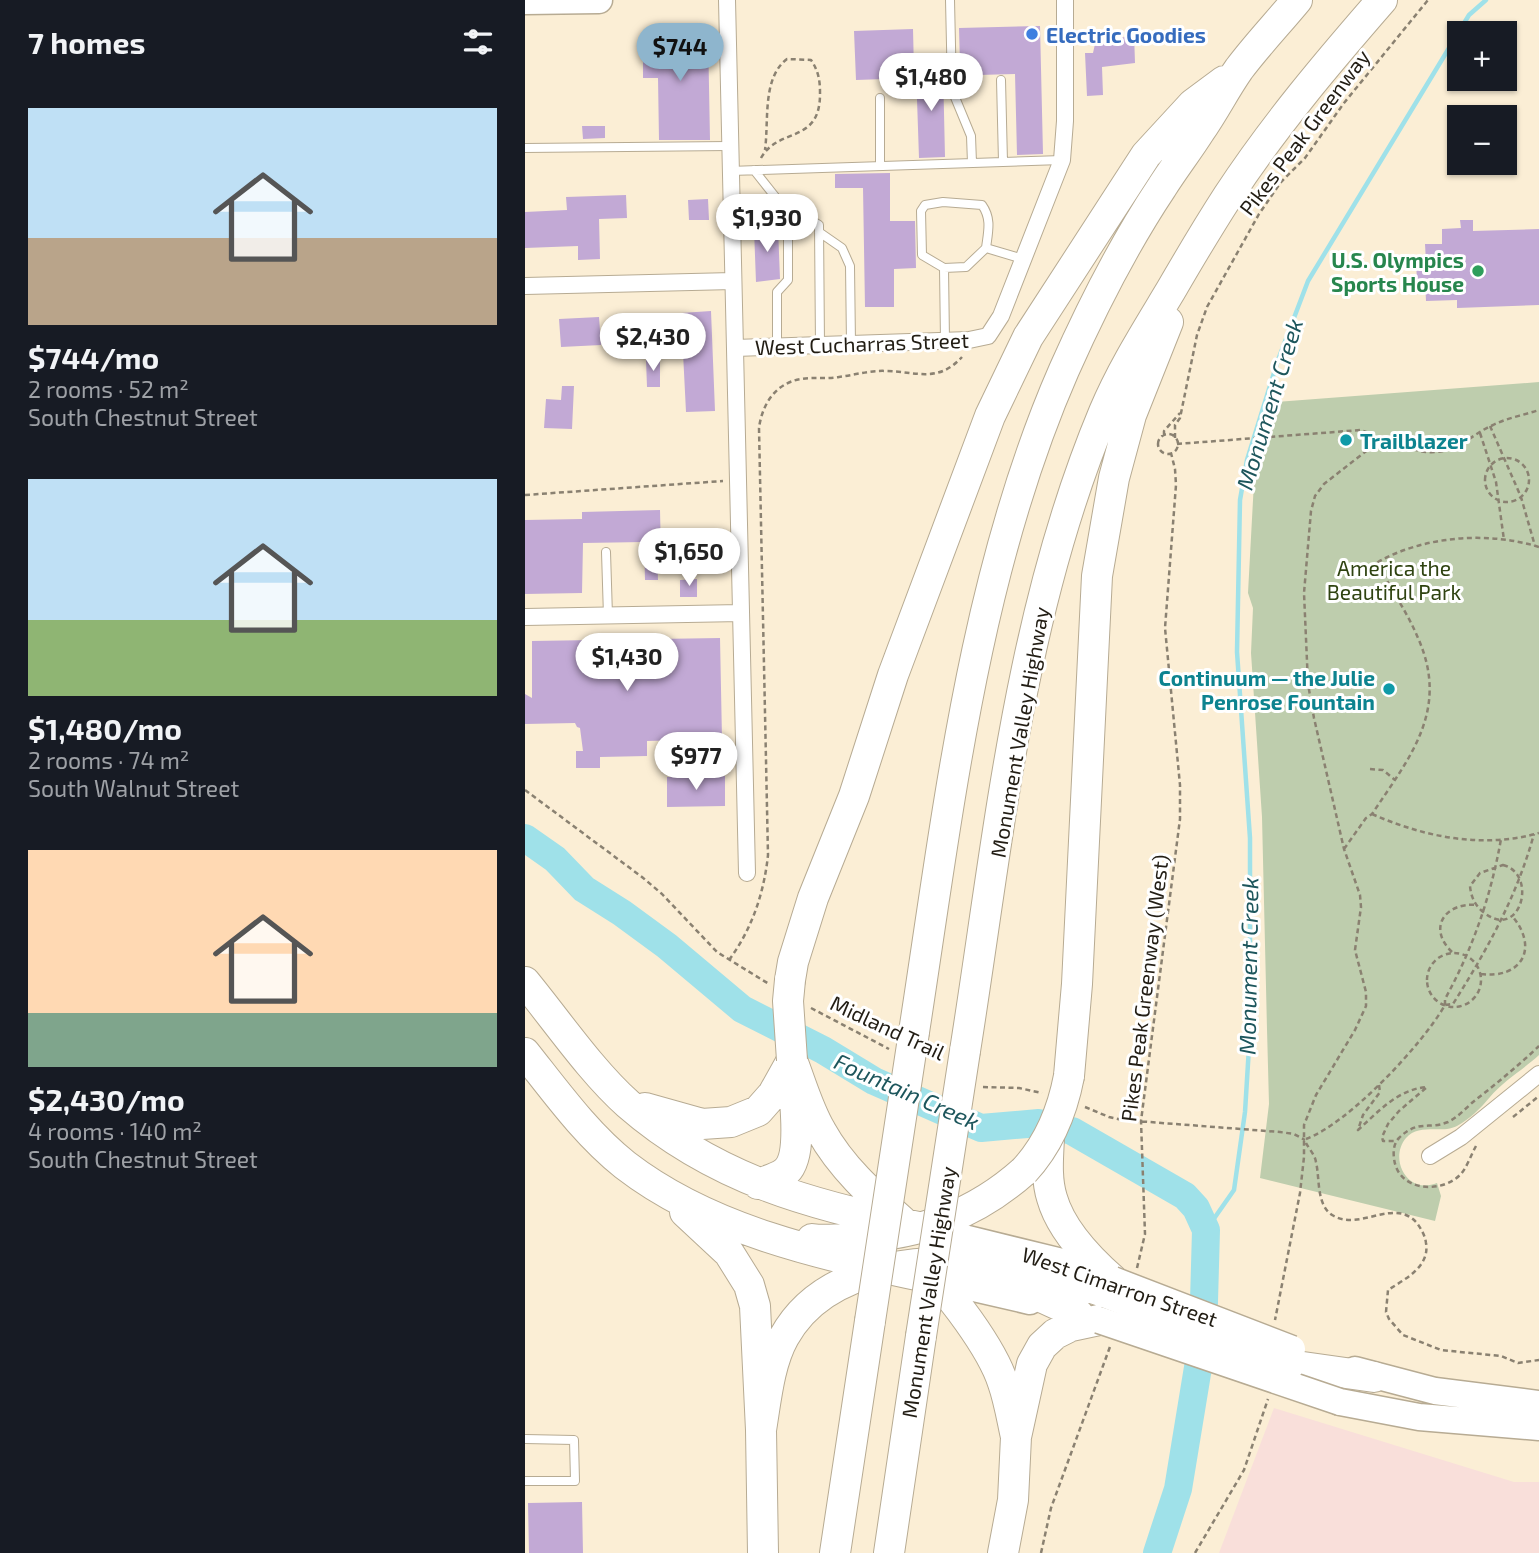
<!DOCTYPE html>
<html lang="en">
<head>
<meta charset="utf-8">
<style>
	:root { --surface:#171b24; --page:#20242c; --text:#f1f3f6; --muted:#9ea1a6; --accent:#8eb5cd }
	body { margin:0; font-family:"Exo 2",sans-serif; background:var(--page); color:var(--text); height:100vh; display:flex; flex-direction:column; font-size:26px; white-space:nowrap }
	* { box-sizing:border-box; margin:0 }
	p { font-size:23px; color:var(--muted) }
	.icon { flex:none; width:38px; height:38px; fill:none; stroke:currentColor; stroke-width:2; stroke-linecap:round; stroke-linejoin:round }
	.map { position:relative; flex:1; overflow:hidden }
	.drawer { display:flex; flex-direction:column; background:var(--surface); width:525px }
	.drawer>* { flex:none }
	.buttons { position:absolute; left:922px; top:21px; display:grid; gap:14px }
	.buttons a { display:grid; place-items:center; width:70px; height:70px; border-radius:0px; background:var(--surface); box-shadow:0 2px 5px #0004; font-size:35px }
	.price { position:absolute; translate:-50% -60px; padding:0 16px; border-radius:24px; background:#fff; color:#222; font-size:23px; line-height:46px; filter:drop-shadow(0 2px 4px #0008) }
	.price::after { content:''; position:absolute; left:50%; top:42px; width:21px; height:16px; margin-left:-10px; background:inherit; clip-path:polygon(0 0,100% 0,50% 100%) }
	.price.selected { background:var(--accent); color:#111 }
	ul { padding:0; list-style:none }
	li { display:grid; align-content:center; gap:14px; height:371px; padding:0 28px }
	li span { display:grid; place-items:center; height:217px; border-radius:0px; color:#555 }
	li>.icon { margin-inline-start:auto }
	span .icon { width:126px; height:126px; fill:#fffc; stroke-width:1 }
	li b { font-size:30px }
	h2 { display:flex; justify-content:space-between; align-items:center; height:84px; padding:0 28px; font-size:30px }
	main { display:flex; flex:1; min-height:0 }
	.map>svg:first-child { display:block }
</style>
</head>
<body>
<main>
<section class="drawer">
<h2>7 homes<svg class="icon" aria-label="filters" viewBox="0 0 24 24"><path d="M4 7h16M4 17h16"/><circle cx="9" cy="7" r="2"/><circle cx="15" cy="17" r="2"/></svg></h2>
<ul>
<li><span style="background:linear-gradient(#bfe0f5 60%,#b9a48a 0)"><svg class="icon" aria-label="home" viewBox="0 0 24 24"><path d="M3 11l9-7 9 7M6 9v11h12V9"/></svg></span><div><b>$744/mo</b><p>2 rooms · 52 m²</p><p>South Chestnut Street</p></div></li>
<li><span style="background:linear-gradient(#bfe0f5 65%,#8fb573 0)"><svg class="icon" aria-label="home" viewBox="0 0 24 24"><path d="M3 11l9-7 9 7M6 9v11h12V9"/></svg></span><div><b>$1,480/mo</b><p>2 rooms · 74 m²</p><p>South Walnut Street</p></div></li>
<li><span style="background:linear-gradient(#ffd9b3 75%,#7fa58c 0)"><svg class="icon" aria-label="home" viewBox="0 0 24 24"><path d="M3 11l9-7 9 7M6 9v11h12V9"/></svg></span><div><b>$2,430/mo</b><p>4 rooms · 140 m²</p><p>South Chestnut Street</p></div></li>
</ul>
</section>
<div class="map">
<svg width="1014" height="1553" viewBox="0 0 1014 1553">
	<rect width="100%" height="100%" fill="#fbeed5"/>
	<path fill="#f9dfda" d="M 749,1408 L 989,1482 L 1014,1482 L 1014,1553 L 694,1553 Z"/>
	<path fill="#becdad" d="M 1014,382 L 1014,1055 C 999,1069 978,1081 965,1097 C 955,1109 946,1118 932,1126 C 917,1134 894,1123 881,1138 C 870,1151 873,1171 886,1181 C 894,1187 904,1186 912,1183 L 916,1196 L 910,1221 L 735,1178 L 744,1104 L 742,1029 L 737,817 L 726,653 L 728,608 L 723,593 L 730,463 L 751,402 Z"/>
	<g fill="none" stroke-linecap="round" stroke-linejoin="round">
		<path stroke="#9fe1e9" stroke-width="4.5" d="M 681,1230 L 709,1190 L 720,1112 L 725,1031 L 725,838 L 712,652 L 715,500 L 722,460 L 753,360 L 783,281 L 944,15 L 961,0"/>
		<path stroke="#9fe1e9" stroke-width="28" d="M 0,838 L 30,859 L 59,889 L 97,913 L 142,946 L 217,1009 L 298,1050 L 349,1081 L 456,1128 L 514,1123 L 547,1131 L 660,1196 L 671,1208 L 681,1230 L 678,1337 L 653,1489 L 632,1553"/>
	</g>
	<path fill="#c2a9d5" d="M 515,26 L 518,154 L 492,155 L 490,74 L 453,75 L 453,64 L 435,64 L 434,28 Z
		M 388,29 L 389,71 L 359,72 L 360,79 L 331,80 L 329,31 Z
		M 183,33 L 185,140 L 134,140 L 133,78 L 118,78 L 118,34 Z
		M 609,33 L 610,63 L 577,67 L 578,95 L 562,96 L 560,53 L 568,53 L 570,44 L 582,44 Z
		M 418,69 L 420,157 L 394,158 L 391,70 Z
		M 57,126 L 80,126 L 80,138 L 58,139 Z
		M 365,173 L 365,221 L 390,221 L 391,268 L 369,269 L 369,307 L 340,307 L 338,188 L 310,188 L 310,174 Z
		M 101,195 L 102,218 L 74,219 L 75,259 L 53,260 L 53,246 L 0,248 L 0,212 L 42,210 L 41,197 Z
		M 183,199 L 184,220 L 164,220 L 163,200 Z
		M 935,220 L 948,220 L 948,231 L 1014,229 L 1014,305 L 932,308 L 932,300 L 901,301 L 900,280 L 892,280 L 891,263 L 901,262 L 900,244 L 917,244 L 917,229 L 936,228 Z
		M 253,227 L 255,279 L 231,282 L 229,229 Z
		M 186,311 L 190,411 L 161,412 L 156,313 Z
		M 74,317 L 76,345 L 36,347 L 34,319 Z
		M 121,360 L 135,360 L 135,387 L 122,387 Z
		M 37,386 L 49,386 L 47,429 L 19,428 L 21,399 L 36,400 Z
		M 135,510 L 136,554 L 132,554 L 133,580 L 120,580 L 119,542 L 58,543 L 57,593 L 0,594 L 0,520 L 57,519 L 57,512 Z
		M 172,579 L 172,597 L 155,597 L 155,580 Z
		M 195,638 L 197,739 L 122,741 L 122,756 L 75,757 L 75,768 L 51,768 L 51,751 L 58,751 L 55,728 L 52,727 L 50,723 L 0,724 L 0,694 L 7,698 L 7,641 Z
		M 200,776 L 200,806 L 142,807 L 142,777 Z
		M 57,1502 L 58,1553 L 4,1553 L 3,1503 Z"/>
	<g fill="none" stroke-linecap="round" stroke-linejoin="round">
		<defs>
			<path id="lane" d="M 425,0 L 427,90 L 446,136 L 447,163
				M 476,80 L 478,162
				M 355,98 L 355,166
				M 0,148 L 204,146
				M 229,170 L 252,199 L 294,225 L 295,345
				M 205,171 L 537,160
				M 294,232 L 317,248 L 325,266 L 326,344
				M 419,268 L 441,267 L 461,248
				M 420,341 L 419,268 L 397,255 L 396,211 L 400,205 L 418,202 L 457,205 C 467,219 463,232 461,248 L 498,259
				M 252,346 L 252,292 L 263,280 L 263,207
				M 81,552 L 83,616
				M 0,1439 L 49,1440 L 50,1481 L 0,1481"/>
			<path id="street" d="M 202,0 L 222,873
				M 0,286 L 208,281
				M 210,348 L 444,340 L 463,336 L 476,316 L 537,160 L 540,121 L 540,0
				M 0,617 L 216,613
				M 905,1156 L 936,1137 L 1014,1074"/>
			<path id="primary" d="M 0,1 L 74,0
				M 398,1228 L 545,1264 L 586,1279
				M 410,1279 L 505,1301
				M 830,1370 L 910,1391 L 1014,1404
				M 815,1402 L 894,1417 L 1014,1427"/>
			<path id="highway" d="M 265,980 L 268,962 L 288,898 L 329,796 L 368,675 L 465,416 L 503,337 L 621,155 L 668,104 L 699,81
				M 0,982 C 32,1021 66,1071 103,1104 C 189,1179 288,1206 398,1228
				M 389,1032 C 423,813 449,575 539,370 C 567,307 599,244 637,187 C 649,168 663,150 675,131 C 689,111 700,89 714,69 C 732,45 753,23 772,0
				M 440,1051 C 474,837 494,615 579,412 C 597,369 622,330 646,290 C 664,259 683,227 703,196 C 748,127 803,62 857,0
				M 0,1053 C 31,1092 61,1134 100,1165 C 188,1233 304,1256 410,1279
				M 267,1060 C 276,1083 283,1109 296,1131 C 316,1167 346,1194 377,1221
				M 544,1076 L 552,984 L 572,576 L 589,478 L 606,415 L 643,322
				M 120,1108 L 177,1124 L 206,1122 L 233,1111 L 248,1094 L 267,1060
				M 524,1138 C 523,1158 521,1179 527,1198 C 536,1230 563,1258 588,1280
				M 233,1184 C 241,1181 252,1178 259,1173 C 278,1160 270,1107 269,1086
				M 160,1212 L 204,1253 L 224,1285 L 230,1306 L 236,1430 L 238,1553
				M 287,1239 C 301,1241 316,1239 330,1238 C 395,1234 450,1215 499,1171
				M 395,1267 C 423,1287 468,1351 478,1383 C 484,1400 487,1419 491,1437
				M 464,1273 L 553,1314
				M 764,1365 L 849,1377
				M 236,1430 C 241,1400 244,1364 259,1337 C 301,1261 407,1256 484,1267 C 517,1272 550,1282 582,1293
				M 310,1553 L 345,1321
				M 364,1553 L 396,1336
				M 478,1553 L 488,1500 L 491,1437 L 507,1364 L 517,1346 L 530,1334 L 546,1326 L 574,1320"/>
		</defs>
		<use href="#lane" stroke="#b7ab93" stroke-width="10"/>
		<use href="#street" stroke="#b7ab93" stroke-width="18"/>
		<use href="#primary" stroke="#b7ab93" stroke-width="29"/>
		<use href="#highway" stroke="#b7ab93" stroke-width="32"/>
		<path stroke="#8a8171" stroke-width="2.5" stroke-dasharray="5 3.5" stroke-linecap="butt" d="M 236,158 C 254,126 296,145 295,92 C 295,80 293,70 286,60 L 262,59 C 237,78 244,120 240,150
			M 965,426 L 996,497 L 1010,546
			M 955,433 L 971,482 L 979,540
			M633 444a10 10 0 1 1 20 0a10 10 0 1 1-20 0Z
			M 639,435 L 639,431 L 655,413
			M 650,438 L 650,425 L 655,418 L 672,335 L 682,307 L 734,214 L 756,182 L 780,158 L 819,103 L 903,0
			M 847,439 C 870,438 887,454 910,452 C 934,451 947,434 968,425 C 982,418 999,415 1014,410
			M 652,444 L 836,430 L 844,433 L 847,439 L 845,448 L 799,484 L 790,496 L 786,511 L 779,593 L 783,684 L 789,718 L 819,849 L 835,895 L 836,907 L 830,950 L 841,992 L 841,1006 L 830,1030 L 791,1095 L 779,1125 L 779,1157 L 775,1193 L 750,1320
			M960 480a22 22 0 1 1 44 0a22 22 0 1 1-44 0Z
			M 0,495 L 198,481
			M 845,769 L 858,770 L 870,780
			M 0,790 L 117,877 L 137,894 L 192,952 L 244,984
			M 847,814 C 899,837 958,849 1014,833
			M 819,849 L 841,818 L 847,814 C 885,757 925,710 893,638 C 882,611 864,588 853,562 C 899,536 963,531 1014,547
			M 978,865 C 1014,874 995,944 957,911 C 949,904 946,896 945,886 L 955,873 Z
			M 927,952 C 902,928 920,902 952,905
			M902 980a27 27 0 1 1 54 0a27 27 0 1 1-54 0Z
			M 204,960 C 227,929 239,893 243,855 L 234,428 C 237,405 250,383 276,379 C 288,377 301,379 314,377 C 330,375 345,370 362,371 C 393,372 413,383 437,357
			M 956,974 C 996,979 1014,949 988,917
			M 920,1005 L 920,999 C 948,948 966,896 976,839
			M 286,1008 L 364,1049
			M 854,1085 L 855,1092 L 838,1115 L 833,1130 C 853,1112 873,1089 902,1087 L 874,1111 L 863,1124 L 857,1137 L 858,1141 L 870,1141
			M 458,1087 L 494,1088 L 517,1093
			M 560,1107 L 584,1117 L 598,1120 L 755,1132 L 769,1134 L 780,1140
			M 988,1117 L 1014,1096
			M 781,1139 C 824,1123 897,1045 920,1005 L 928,1004 C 962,950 992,896 1009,834
			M 781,1143 C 784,1149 790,1155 791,1162 C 795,1179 791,1207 809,1216 C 836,1231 869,1197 892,1223 C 896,1229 900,1235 901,1243 C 905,1267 880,1279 863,1290 L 861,1312 L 864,1319 L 878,1335 L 916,1350 L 976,1356 L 993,1363 L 1014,1360
			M 951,1146 C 946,1155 942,1167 936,1174 C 916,1195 872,1191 869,1158 C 868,1151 869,1143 874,1138 C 893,1119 904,1130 923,1122 C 932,1118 941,1108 948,1102 C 971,1084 993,1066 1014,1046
			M 612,1268 L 620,1234 L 616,1121 L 655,819 L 655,785 L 640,628 L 651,485 L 650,469 L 646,453
			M 516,1553 L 526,1508 L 586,1344
			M 670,1553 L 719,1470 L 743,1399"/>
		<use href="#lane" stroke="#fff" stroke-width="8"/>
		<use href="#street" stroke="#fff" stroke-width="16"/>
		<use href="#primary" stroke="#fff" stroke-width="26"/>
		<use href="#highway" stroke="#fff" stroke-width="30"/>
		<defs>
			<path id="primary-bridge" d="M 588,1280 L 767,1349
				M 574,1320 L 815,1402"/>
			<path id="highway-bridge" d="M 265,980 L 263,1001 L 267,1060
				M 499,1171 C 524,1144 537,1113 544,1076
				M 582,1293 L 764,1365
				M 345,1321 L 389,1032
				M 396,1336 L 440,1051"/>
		</defs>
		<use href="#primary-bridge" stroke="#b7ab93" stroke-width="29" stroke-linecap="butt"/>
		<use href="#highway-bridge" stroke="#b7ab93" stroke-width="32" stroke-linecap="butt"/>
		<use href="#primary-bridge" stroke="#fff" stroke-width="26"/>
		<use href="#highway-bridge" stroke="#fff" stroke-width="30"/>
	</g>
	<circle fill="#3f7fe0" stroke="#fff" stroke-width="2.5" cx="507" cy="34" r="7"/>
	<circle fill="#2e9e5b" stroke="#fff" stroke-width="2.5" cx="953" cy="271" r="7"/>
	<g fill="#0f9aa8" stroke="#fff" stroke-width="2.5">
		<circle cx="821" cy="440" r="7"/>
		<circle cx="864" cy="689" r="7"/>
	</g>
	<g text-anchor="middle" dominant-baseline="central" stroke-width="6" stroke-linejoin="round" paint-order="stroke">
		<g font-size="21" font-weight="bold" fill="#366cbe" stroke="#fff" text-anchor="start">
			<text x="521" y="34">Electric Goodies</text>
		</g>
		<g font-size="21" fill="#221d14" stroke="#fff">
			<text transform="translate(779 132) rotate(-53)">Pikes Peak Greenway</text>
			<text transform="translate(337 343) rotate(-2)">West Cucharras Street</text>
			<text transform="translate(494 732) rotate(-80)">Monument Valley Highway</text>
			<text transform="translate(619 988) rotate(-83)">Pikes Peak Greenway (West)</text>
			<text transform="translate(363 1027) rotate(25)">Midland Trail</text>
			<text transform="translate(595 1286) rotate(19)">West Cimarron Street</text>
			<text transform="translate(403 1292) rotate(-81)">Monument Valley Highway</text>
		</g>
		<g font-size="21" font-weight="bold" fill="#27864d" stroke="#fff" text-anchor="end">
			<text x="939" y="259">U.S. Olympics<tspan x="939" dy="24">Sports House</tspan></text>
		</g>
		<g font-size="21" font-weight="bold" fill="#0d838f" stroke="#fff" text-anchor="start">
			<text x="835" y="440">Trailblazer</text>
			<text x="850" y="677" text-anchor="end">Continuum — the Julie<tspan x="850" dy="24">Penrose Fountain</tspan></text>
		</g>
		<g font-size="21" fill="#2f4311" stroke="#fff">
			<text x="869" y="567">America the<tspan x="869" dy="24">Beautiful Park</tspan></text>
		</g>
		<g font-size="23" font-style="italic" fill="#1d565c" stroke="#fff">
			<text transform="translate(744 404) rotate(-73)">Monument Creek</text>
			<text transform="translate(723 966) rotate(-89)">Monument Creek</text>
			<text transform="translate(382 1091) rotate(24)">Fountain Creek</text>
		</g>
	</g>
</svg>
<div class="buttons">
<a>+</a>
<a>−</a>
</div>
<b class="price selected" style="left:155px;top:83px">$744</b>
<b class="price" style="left:406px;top:113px">$1,480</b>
<b class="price" style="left:242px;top:254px">$1,930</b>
<b class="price" style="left:128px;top:373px">$2,430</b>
<b class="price" style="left:164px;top:588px">$1,650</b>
<b class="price" style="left:102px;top:693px">$1,430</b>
<b class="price" style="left:171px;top:792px">$977</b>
</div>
</main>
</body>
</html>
